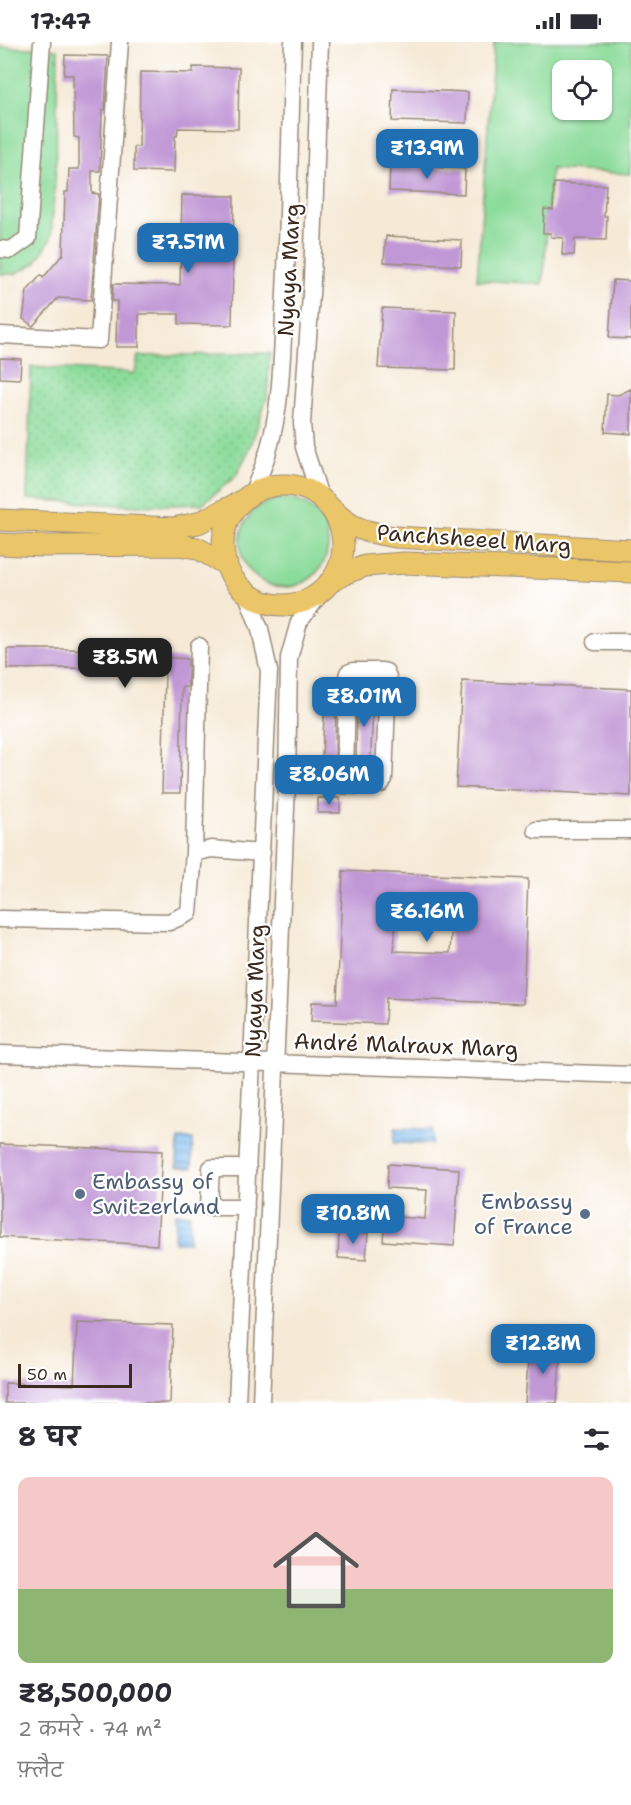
<!DOCTYPE html>
<html lang="hi">
<head>
<meta charset="utf-8">
<style>
	:root { --surface:#fff; --page:#f7f7f7; --text:#2b2b33; --muted:#7c7c81; --line:#e1e1e2; --accent:#1f6fb2 }
	body { margin:0; font-family:"Shantell Sans","Playpen Sans Deva",sans-serif; background:var(--page); color:var(--text); height:100vh; display:flex; flex-direction:column; font-size:22px; white-space:nowrap }
	* { box-sizing:border-box; margin:0 }
	p { font-size:20px; color:var(--muted) }
	.icon { flex:none; width:33px; height:33px; fill:none; stroke:currentColor; stroke-width:2; stroke-linecap:round; stroke-linejoin:round }
	.map { position:relative; height:1361px; overflow:hidden }
	.sheet { display:flex; flex-direction:column; background:var(--surface); flex:1 }
	.sheet>* { flex:none }
	.buttons { position:absolute; left:552px; top:18px; display:grid; gap:12px }
	.buttons a { display:grid; place-items:center; width:60px; height:60px; border-radius:12px; background:var(--surface); box-shadow:0 2px 4px #0004; font-size:30px }
	.scale { position:absolute; left:18px; bottom:15px; width:114px; box-sizing:border-box; padding-left:6px; border:3px solid #3b2a1e; border-top:0; font-size:16px; line-height:21px; white-space:nowrap; color:#3b2a1e; -webkit-text-stroke:4px #fff; paint-order:stroke }
	.price { position:absolute; translate:-50% -51px; padding:0 14px; border-radius:12px; background:var(--accent); color:#fff; font-size:20px; line-height:39px; filter:drop-shadow(0 2px 3px #0008) }
	.price::after { content:''; position:absolute; left:50%; top:36px; width:18px; height:14px; margin-left:-9px; background:inherit; clip-path:polygon(0 0,100% 0,50% 100%) }
	.price.active { background:#222; color:#fff }
	ul { padding:0; list-style:none }
	li { display:grid; align-content:center; gap:12px; height:318px; padding:0 18px }
	li+li { border-top:2px solid var(--line) }
	li span { display:grid; place-items:center; height:186px; border-radius:12px; color:#555 }
	li>.icon { margin-inline-start:auto }
	span .icon { width:108px; height:108px; fill:#fffc; stroke-width:1 }
	li b { font-size:26px }
	h2 { display:flex; justify-content:space-between; align-items:center; height:72px; padding:0 18px; font-size:26px }
	.status { display:flex; justify-content:space-between; align-items:center; height:42px; padding:0 30px; background:var(--surface); direction:ltr }
	.status svg { height:16px; fill:currentColor }
	.map>svg:first-child { display:block }
</style>
</head>
<body>
<div class="status"><b>17:47</b><svg viewBox="0 0 49 12"><path d="M0 12V9h3v3zM5 12V6h3v6zM10 12V3h3v9zM15 12V0h3v12zM26 1h20v11H26zM47 4h2v5h-2z"/></svg></div>
<div class="map">
<svg width="631" height="1361" viewBox="0 0 631 1361">
	<defs>
		<pattern id="garden-dots" width="8" height="8" patternUnits="userSpaceOnUse" patternTransform="scale(1.5)"><rect width="8" height="8" fill="#8bdb9a"/><path d="M2 2h.1M6 6h.1" fill="none" stroke="#79bc84" stroke-width="1.8" stroke-linecap="round"/></pattern>
		<pattern id="water-rules" width="6" height="5" patternUnits="userSpaceOnUse" patternTransform="scale(1.5)"><rect width="6" height="5" fill="#7ebdf2"/><path d="M0 2.5h6" fill="none" stroke="#689ac3"/></pattern>
	</defs>
	<rect width="100%" height="100%" fill="#fff"/>
	<filter id="ink" filterUnits="userSpaceOnUse"><feTurbulence type="fractalNoise" baseFrequency=".0167" numOctaves="2"/><feDisplacementMap in="SourceGraphic" scale="12" xChannelSelector="R" yChannelSelector="G"/><feConvolveMatrix kernelMatrix="1 2 1 2 8 2 1 2 1" color-interpolation-filters="sRGB"/></filter>
	<filter id="wash" filterUnits="userSpaceOnUse"><feTurbulence type="fractalNoise" baseFrequency=".008" numOctaves="4" result="noise"/><feDisplacementMap in="SourceGraphic" scale="24" xChannelSelector="R" yChannelSelector="G"/><feGaussianBlur stdDeviation="1.35" result="paint"/><feColorMatrix in="noise" values="0 0 0 0 0 0 0 0 0 0 0 0 0 0 0 0 0 1.4 0 .05"/><feComposite in="paint" operator="in"/></filter>
	<g filter="url(#wash)">
		<rect width="100%" height="100%" fill="#f6ead7"/>
		<path fill="#8bdb9a" stroke="#63825c" stroke-width="1.5" fill-rule="evenodd" d="M 494,0 L 631,0 L 631,132 L 551,127 L 543,242 L 477,238 ZM 562,28 L 602,28 L 602,68 L 562,68 Z
			M 0,5 L 58,7 L 56,126 L 51,196 L 36,221 L 15,232 L 0,232 Z
			M240 501a44 44 0 1 1 88 0a44 44 0 1 1-88 0Z"/>
		<path fill="url(#garden-dots)" stroke="#63825c" stroke-width="1.5" d="M 270,311 L 267,356 L 250,406 L 236,434 L 202,462 L 137,464 L 27,457 L 31,325 L 135,331 L 138,314 Z"/>
		<path fill="url(#water-rules)" stroke="#5c7488" stroke-width="1.5" d="M 395,1086 L 433,1087 L 432,1102 L 394,1101 Z
			M 178,1097 L 193,1097 L 192,1126 L 177,1125 Z
			M 175,1171 L 190,1172 L 189,1200 L 174,1200 Z"/>
		<g id="blocks">
			<path fill="#c198d6" fill-rule="evenodd" d="M 65,13 L 108,14 L 105,68 L 102,68 L 100,129 L 92,129 L 92,151 L 99,152 L 91,258 L 58,256 L 33,284 L 23,277 L 27,249 L 41,233 L 43,236 L 63,212 L 65,150 L 68,150 L 69,127 L 79,127 L 79,96 L 74,95 L 73,33 L 64,33 Z
				M 193,25 L 239,26 L 238,87 L 178,86 L 177,94 L 175,94 L 174,130 L 134,129 L 134,105 L 139,105 L 140,30 L 193,31 Z
				M 393,47 L 468,50 L 467,81 L 392,79 Z
				M 390,123 L 465,127 L 464,152 L 389,149 Z
				M 554,141 L 606,143 L 604,174 L 607,174 L 606,198 L 575,197 L 574,213 L 562,213 L 563,196 L 551,195 L 551,191 L 543,191 L 544,167 L 553,168 Z
				M 182,153 L 234,154 L 232,283 L 179,282 L 179,272 L 139,272 L 139,305 L 116,305 L 117,259 L 112,259 L 113,242 L 180,243 Z
				M 386,194 L 462,198 L 461,224 L 384,220 Z
				M 613,238 L 631,239 L 631,297 L 609,296 Z
				M 382,266 L 456,269 L 455,328 L 378,326 Z
				M 0,316 L 21,317 L 20,337 L 0,336 Z
				M 631,347 L 631,392 L 605,390 L 607,352 L 618,353 Z
				M 7,607 L 70,607 L 160,612 L 159,615 L 188,617 L 188,645 L 182,645 L 180,751 L 162,751 L 165,631 L 74,626 L 7,627 Z
				M 462,639 L 631,647 L 631,754 L 456,745 Z
				M 326,640 L 336,640 L 335,733 L 321,732 Z
				M 357,641 L 374,641 L 370,733 L 356,733 Z
				M 318,756 L 340,756 L 340,771 L 318,771 Z
				M 343,829 L 528,837 L 523,962 L 386,956 L 385,982 L 311,979 L 312,960 L 337,961 ZM 396,874 L 452,876 L 450,911 L 394,909 Z
				M 0,1102 L 162,1109 L 157,1203 L 0,1195 Z
				M 388,1122 L 459,1127 L 454,1204 L 383,1199 L 385,1174 L 425,1177 L 427,1148 L 387,1146 Z
				M 339,1189 L 368,1191 L 366,1218 L 338,1216 Z
				M 77,1280 L 173,1283 L 170,1361 L 5,1361 L 5,1341 L 74,1343 Z
				M 529,1305 L 561,1307 L 557,1361 L 525,1361 Z"/>
		</g>
	</g>
	<g filter="url(#ink)">
		<use href="#blocks" fill-opacity="0" stroke="#988a7a" stroke-width="1.5"/>
		<g fill="none" stroke-linecap="round" stroke-linejoin="round">
			<defs>
				<path id="minor" d="M 320,0 L 312,238 L 302,381 L 304,405 L 320,455
					M 0,207 L 11,208 L 28,196 L 42,0
					M 0,293 L 99,298 L 120,0
					M 252,451 C 284,386 281,322 285,251 C 289,167 290,84 293,0
					M 595,600 L 631,600
					M 287,742 L 375,744 L 381,742 L 384,737 L 388,635 L 386,630 L 382,629 L 353,629 L 348,631 L 347,635 L 345,743
					M 536,788 L 631,788
					M 194,811 L 199,604
					M 0,877 L 169,880 L 189,871 L 194,811 L 211,807 L 262,811
					M 0,1012 L 631,1033
					M 246,1165 L 209,1165 L 211,1126 L 248,1126
					M 237,1361 L 269,629 L 260,587 L 246,550
					M 261,1361 L 287,742 L 289,616 L 299,580 L 323,548"/>
				<path id="major" d="M223 503a60 60 0 1 1 120 0a60 60 0 1 1-120 0Z
					M 333,468 C 352,488 368,490 395,495 L 631,508
					M 0,478 L 173,486 L 198,481 L 240,460
					M 0,502 L 40,504 L 179,503 L 197,506 L 227,523
					M 329,541 L 346,531 L 365,524 L 404,521 L 631,530"/>
			</defs>
			<use href="#minor" stroke="#988a7a" stroke-width="19"/>
			<use href="#major" stroke="#988a7a" stroke-width="23"/>
			<use href="#minor" stroke="#fff" stroke-width="16"/>
			<use href="#major" stroke="#ebc669" stroke-width="21"/>
		</g>
	</g>
	<g fill="#5c6f8a" stroke="#fff" stroke-width="2">
		<circle cx="80" cy="1152" r="6"/>
		<circle cx="585" cy="1172" r="6"/>
	</g>
	<g text-anchor="middle" dominant-baseline="central" stroke-width="4.5" stroke-linejoin="round" paint-order="stroke">
		<g font-size="22" fill="#3b2a1e" stroke="#fff">
			<text transform="translate(289 228) rotate(-87)">Nyaya Marg</text>
			<text transform="translate(474 497) rotate(4)">Panchsheeel Marg</text>
			<text transform="translate(255 949) rotate(-88)">Nyaya Marg</text>
			<text transform="translate(406 1003) rotate(2)">André Malraux Marg</text>
		</g>
		<g font-size="22" fill="#4e5e75" stroke="#fff" text-anchor="start">
			<text x="92" y="1139">Embassy of<tspan x="92" dy="25">Switzerland</tspan></text>
			<text x="573" y="1159" text-anchor="end">Embassy<tspan x="573" dy="25">of France</tspan></text>
		</g>
	</g>
</svg>
<div class="buttons">
<a><svg class="icon" aria-label="locate" viewBox="0 0 24 24"><circle cx="12" cy="12" r="6"/><path d="M12 2v4M12 18v4M2 12h4M18 12h4"/></svg></a>
</div>
<div class="scale">50 m</div>
<b class="price" style="left:427px;top:138px">₹13.9M</b>
<b class="price" style="left:188px;top:232px">₹7.51M</b>
<b class="price active" style="left:125px;top:647px">₹8.5M</b>
<b class="price" style="left:364px;top:686px">₹8.01M</b>
<b class="price" style="left:329px;top:764px">₹8.06M</b>
<b class="price" style="left:427px;top:901px">₹6.16M</b>
<b class="price" style="left:353px;top:1203px">₹10.8M</b>
<b class="price" style="left:543px;top:1333px">₹12.8M</b>
</div>
<section class="sheet">
<h2>8 घर<svg class="icon" aria-label="filters" viewBox="0 0 24 24"><path d="M4 7h16M4 17h16"/><circle cx="9" cy="7" r="2"/><circle cx="15" cy="17" r="2"/></svg></h2>
<ul>
<li><span style="background:linear-gradient(#f6c9c9 60%,#8fb573 0)"><svg class="icon" aria-label="home" viewBox="0 0 24 24"><path d="M3 11l9-7 9 7M6 9v11h12V9"/></svg></span><div><b>₹8,500,000</b><p>2 कमरे · 74 m²</p><p>फ़्लैट</p></div></li>
</ul>
</section>
</body>
</html>
